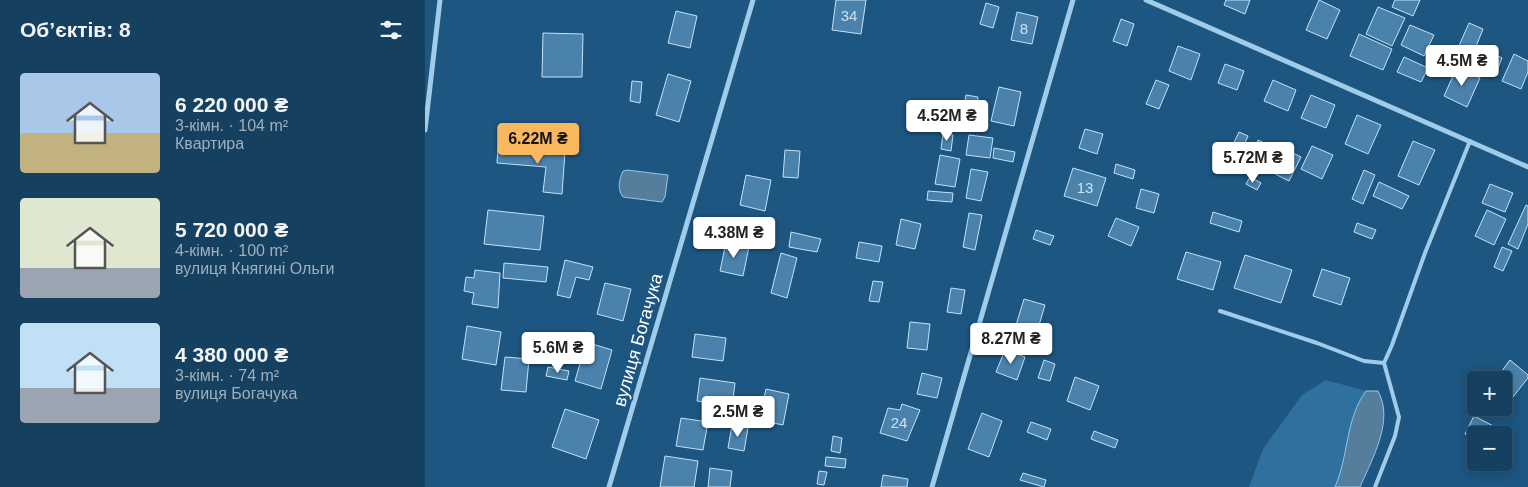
<!DOCTYPE html>
<html lang="uk">
<head>
<meta charset="utf-8">
<style>
	:root { --surface:#164060; --page:#234b69; --text:#f1f3f6; --muted:#9eafbd; --line:#355975; --accent:#f9b75e }
	body { margin:0; font-family:Helvetica,sans-serif; background:var(--page); color:var(--text); height:100vh; display:flex; flex-direction:column; font-size:19px; white-space:nowrap }
	* { box-sizing:border-box; margin:0 }
	p { font-size:16px; color:var(--muted) }
	.icon { flex:none; width:28px; height:28px; fill:none; stroke:currentColor; stroke-width:2; stroke-linecap:round; stroke-linejoin:round }
	.map { position:relative; flex:1; overflow:hidden }
	.sheet { display:flex; flex-direction:column; background:var(--surface); width:425px }
	.sheet>* { flex:none }
	.buttons { position:absolute; left:1042px; top:371px; display:grid; gap:10px }
	.buttons a { display:grid; place-items:center; width:45px; height:45px; border-radius:5px; background:var(--surface); box-shadow:0 2px 12px #0003,0 0 0 1px var(--line); font-size:25px }
	.price { position:absolute; translate:-50% -42px; padding:0 11px; border-radius:5px; background:#fff; color:#222; font-size:16px; line-height:32px; filter:drop-shadow(0 1px 2px #0008) }
	.price::after { content:''; position:absolute; left:50%; top:30px; width:15px; height:11px; margin-left:-8px; background:inherit; clip-path:polygon(0 0,100% 0,50% 100%) }
	.price.selected { background:var(--accent); color:#111 }
	ul { padding:0; list-style:none }
	li { display:flex; align-items:center; gap:15px; height:125px; padding:0 20px }
	li span { display:grid; place-items:center; flex:none; width:140px; height:100px; border-radius:5px; color:#555 }
	li>.icon { margin-inline-start:auto }
	span .icon { width:60px; height:60px; fill:#fffc; stroke-width:1 }
	li b { font-size:21px }
	h2 { display:flex; justify-content:space-between; align-items:center; height:60px; padding:0 20px; font-size:21px }
	main { display:flex; flex:1; min-height:0 }
	.map>svg:first-child { display:block }
</style>
</head>
<body>
<main>
<section class="sheet">
<h2>Об’єктів: 8<svg class="icon" aria-label="filters" viewBox="0 0 24 24"><path d="M4 7h16M4 17h16"/><circle cx="9" cy="7" r="2"/><circle cx="15" cy="17" r="2"/></svg></h2>
<ul>
<li><span style="background:linear-gradient(#a9c7e8 60%,#c2b280 0)"><svg class="icon" aria-label="home" viewBox="0 0 24 24"><path d="M3 11l9-7 9 7M6 9v11h12V9"/></svg></span><div><b>6 220 000 ₴</b><p>3-кімн. · 104 m²</p><p>Квартира</p></div></li>
<li><span style="background:linear-gradient(#dfe7d0 70%,#9aa5b1 0)"><svg class="icon" aria-label="home" viewBox="0 0 24 24"><path d="M3 11l9-7 9 7M6 9v11h12V9"/></svg></span><div><b>5 720 000 ₴</b><p>4-кімн. · 100 m²</p><p>вулиця Княгині Ольги</p></div></li>
<li><span style="background:linear-gradient(#bfe0f5 65%,#9aa5b1 0)"><svg class="icon" aria-label="home" viewBox="0 0 24 24"><path d="M3 11l9-7 9 7M6 9v11h12V9"/></svg></span><div><b>4 380 000 ₴</b><p>3-кімн. · 74 m²</p><p>вулиця Богачука</p></div></li>
</ul>
</section>
<div class="map">
<svg width="1103" height="487" viewBox="0 0 1103 487">
	<rect width="100%" height="100%" fill="#1d5680"/>
	<path fill="#30709e" d="M 901,380 L 941,391 C 920,420 924,455 910,487 L 824,487 L 838,449 L 877,395 Z"/>
	<path fill="#547e9c" stroke="#93c8eb" d="M 202,170 L 243,175 L 240,197 L 237,202 L 198,197 C 192,189 194,180 198,171 Z
		M 941,391 L 953,391 C 955,395 957,400 958,405 C 963,431 945,464 935,487 L 910,487 C 924,455 920,420 941,391 Z"/>
	<path fill="#4a82ac" stroke="#c5e2f7" d="M 411,0 L 441,0 L 436,34 L 407,30 Z
		M 801,0 L 825,0 L 820,14 L 799,5 Z
		M 894,0 L 915,10 L 902,39 L 881,30 Z
		M 970,0 L 995,0 L 988,16 L 967,7 Z
		M 561,3 L 574,7 L 568,28 L 555,24 Z
		M 953,7 L 980,18 L 967,46 L 941,34 Z
		M 251,11 L 272,16 L 265,48 L 243,43 Z
		M 592,12 L 613,17 L 607,44 L 586,40 Z
		M 696,19 L 709,24 L 702,46 L 688,41 Z
		M 1044,23 L 1058,29 L 1048,54 L 1033,48 Z
		M 985,25 L 1009,35 L 999,56 L 976,45 Z
		M 118,33 L 158,34 L 157,77 L 117,77 Z
		M 934,34 L 967,49 L 958,70 L 925,56 Z
		M 753,46 L 775,54 L 766,80 L 744,71 Z
		M 1069,54 L 1077,58 L 1071,73 L 1062,69 Z
		M 1089,54 L 1103,61 L 1103,72 L 1096,89 L 1077,81 Z
		M 979,57 L 1003,68 L 996,82 L 972,72 Z
		M 800,64 L 819,71 L 812,90 L 793,83 Z
		M 1032,67 L 1055,78 L 1042,107 L 1019,96 Z
		M 243,74 L 266,81 L 254,122 L 231,115 Z
		M 731,80 L 744,85 L 734,109 L 721,104 Z
		M 848,80 L 871,90 L 863,111 L 839,101 Z
		M 207,81 L 217,82 L 215,103 L 205,101 Z
		M 574,87 L 596,92 L 589,126 L 566,121 Z
		M 541,95 L 553,97 L 551,114 L 538,112 Z
		M 886,95 L 910,105 L 901,128 L 876,118 Z
		M 932,115 L 956,125 L 943,154 L 920,144 Z
		M 660,129 L 678,134 L 672,154 L 654,148 Z
		M 814,132 L 823,136 L 812,161 L 802,157 Z
		M 518,134 L 528,135 L 526,151 L 516,149 Z
		M 544,135 L 568,138 L 565,158 L 541,155 Z
		M 833,140 L 856,151 L 850,163 L 828,152 Z
		M 988,141 L 1010,150 L 994,185 L 973,176 Z
		M 887,146 L 908,155 L 897,179 L 876,169 Z
		M 73,147 L 140,152 L 137,194 L 118,192 L 121,167 L 72,163 Z
		M 569,148 L 590,152 L 588,162 L 568,158 Z
		M 360,150 L 375,151 L 373,178 L 358,177 Z
		M 862,150 L 876,157 L 864,181 L 850,174 Z
		M 515,155 L 535,159 L 530,187 L 510,184 Z
		M 691,164 L 710,170 L 708,179 L 689,173 Z
		M 648,168 L 681,178 L 672,206 L 639,196 Z
		M 546,169 L 563,172 L 556,201 L 541,198 Z
		M 939,170 L 950,175 L 938,204 L 927,199 Z
		M 321,175 L 346,180 L 340,211 L 315,205 Z
		M 825,177 L 836,183 L 832,190 L 821,184 Z
		M 954,182 L 984,196 L 977,209 L 948,196 Z
		M 1065,184 L 1088,193 L 1080,212 L 1057,203 Z
		M 716,189 L 734,194 L 729,213 L 711,208 Z
		M 503,191 L 528,193 L 527,202 L 502,200 Z
		M 1101,205 L 1103,206 L 1103,224 L 1093,249 L 1083,244 Z
		M 63,210 L 119,216 L 115,250 L 59,244 Z
		M 1062,210 L 1081,219 L 1069,245 L 1050,236 Z
		M 788,212 L 817,221 L 814,232 L 785,223 Z
		M 544,213 L 557,215 L 550,250 L 538,247 Z
		M 691,218 L 714,227 L 706,246 L 683,236 Z
		M 476,219 L 496,224 L 490,249 L 471,245 Z
		M 932,223 L 951,230 L 947,239 L 929,232 Z
		M 611,230 L 629,236 L 625,245 L 608,239 Z
		M 366,232 L 396,239 L 392,252 L 364,247 Z
		M 301,242 L 324,247 L 318,276 L 295,271 Z
		M 434,242 L 457,246 L 454,262 L 431,258 Z
		M 1077,247 L 1087,251 L 1078,271 L 1069,267 Z
		M 761,252 L 796,262 L 788,290 L 752,279 Z
		M 356,253 L 372,258 L 362,298 L 346,293 Z
		M 820,255 L 867,270 L 856,303 L 809,288 Z
		M 140,260 L 168,267 L 164,280 L 151,277 L 145,298 L 132,295 Z
		M 79,263 L 123,267 L 121,282 L 78,278 Z
		M 897,269 L 925,278 L 916,305 L 888,296 Z
		M 50,270 L 75,273 L 73,308 L 47,304 L 49,293 L 39,291 L 41,277 L 49,278 Z
		M 448,281 L 458,282 L 454,302 L 444,301 Z
		M 180,283 L 206,289 L 198,321 L 172,314 Z
		M 526,288 L 540,290 L 536,314 L 522,312 Z
		M 599,299 L 620,305 L 612,332 L 591,325 Z
		M 485,322 L 505,324 L 502,350 L 482,348 Z
		M 42,326 L 76,332 L 71,365 L 37,359 Z
		M 270,334 L 301,338 L 298,361 L 267,357 Z
		M 161,342 L 187,350 L 176,389 L 150,381 Z
		M 580,350 L 600,357 L 592,380 L 571,372 Z
		M 80,357 L 104,359 L 101,392 L 76,390 Z
		M 619,360 L 630,364 L 625,381 L 613,378 Z
		M 1085,360 L 1103,375 L 1103,378 L 1083,403 L 1079,399 L 1079,380 L 1070,380 Z
		M 123,367 L 144,371 L 142,380 L 121,376 Z
		M 497,373 L 517,378 L 512,398 L 492,394 Z
		M 650,377 L 674,386 L 665,410 L 642,401 Z
		M 275,378 L 310,383 L 307,407 L 272,401 Z
		M 341,389 L 364,394 L 358,425 L 334,420 Z
		M 477,404 L 495,410 L 482,441 L 455,433 L 463,408 L 475,410 Z
		M 140,409 L 174,420 L 161,459 L 127,447 Z
		M 557,413 L 577,421 L 564,457 L 543,449 Z
		M 1049,416 L 1086,435 L 1079,450 L 1079,435 L 1051,435 L 1051,439 L 1040,434 Z
		M 256,418 L 283,422 L 278,450 L 251,446 Z
		M 606,422 L 626,429 L 622,440 L 602,432 Z
		M 307,425 L 323,428 L 319,451 L 303,448 Z
		M 669,431 L 693,440 L 690,448 L 666,439 Z
		M 408,436 L 417,438 L 415,453 L 406,451 Z
		M 240,456 L 273,461 L 269,487 L 235,487 Z
		M 401,457 L 421,459 L 420,468 L 400,466 Z
		M 285,468 L 307,471 L 305,487 L 283,487 Z
		M 394,471 L 402,472 L 399,485 L 392,484 Z
		M 598,473 L 621,480 L 619,487 L 595,480 Z
		M 458,475 L 483,479 L 482,487 L 456,487 Z"/>
	<g fill="none" stroke-linecap="round" stroke-linejoin="round">
		<path stroke="#a0cbe9" stroke-width="4" d="M 795,311 L 892,343 L 939,361 L 959,363 L 967,345 L 1000,253 L 1045,141
			M 950,487 L 970,436 L 974,417 L 959,363"/>
		<path stroke="#a0cbe9" stroke-width="5" d="M 721,0 L 1103,167
			M 0,130 L 15,0
			M 184,487 L 328,0
			M 507,487 L 648,0"/>
	</g>
	<g text-anchor="middle" dominant-baseline="central" stroke-width="4" stroke-linejoin="round" paint-order="stroke">
		<g font-size="15" fill="#d2e0ea">
			<text x="424" y="15">34</text>
			<text x="599" y="28">8</text>
			<text x="660" y="187">13</text>
			<text x="474" y="422">24</text>
		</g>
		<g font-size="18" fill="#fff" stroke="#1d5680">
			<text transform="translate(213 340) rotate(-74)">вулиця Богачука</text>
		</g>
	</g>
</svg>
<div class="buttons">
<a>+</a>
<a>−</a>
</div>
<b class="price" style="left:1037px;top:87px">4.5M ₴</b>
<b class="price" style="left:522px;top:142px">4.52M ₴</b>
<b class="price selected" style="left:113px;top:165px">6.22M ₴</b>
<b class="price" style="left:828px;top:184px">5.72M ₴</b>
<b class="price" style="left:309px;top:259px">4.38M ₴</b>
<b class="price" style="left:586px;top:365px">8.27M ₴</b>
<b class="price" style="left:133px;top:374px">5.6M ₴</b>
<b class="price" style="left:313px;top:438px">2.5M ₴</b>
</div>
</main>
</body>
</html>
